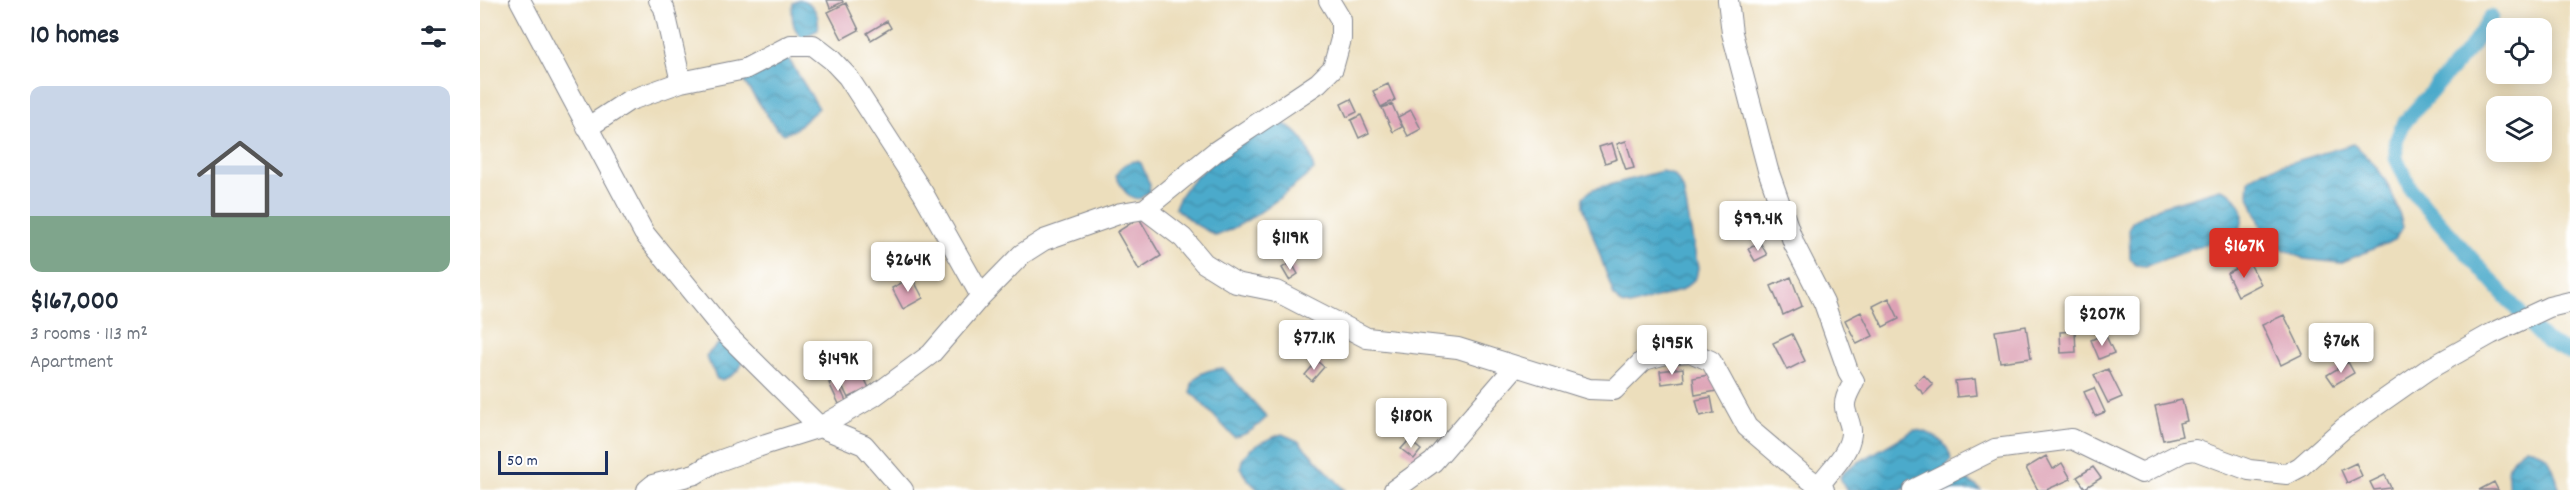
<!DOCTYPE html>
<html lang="en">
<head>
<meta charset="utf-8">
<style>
	:root { --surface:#fff; --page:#f2f2f3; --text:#1f2937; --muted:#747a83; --accent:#d93025 }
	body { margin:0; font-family:Dekko,sans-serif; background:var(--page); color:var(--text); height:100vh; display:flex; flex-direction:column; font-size:22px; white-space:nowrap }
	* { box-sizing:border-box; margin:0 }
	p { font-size:20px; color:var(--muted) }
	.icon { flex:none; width:33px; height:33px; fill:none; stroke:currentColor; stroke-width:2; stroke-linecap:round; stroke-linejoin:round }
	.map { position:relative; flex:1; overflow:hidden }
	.side { display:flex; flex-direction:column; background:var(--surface); width:480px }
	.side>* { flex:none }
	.fabs { position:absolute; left:2006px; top:18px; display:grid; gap:12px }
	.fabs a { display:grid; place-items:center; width:66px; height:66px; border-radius:12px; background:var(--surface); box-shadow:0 3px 15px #0003; font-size:30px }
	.scale { position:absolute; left:18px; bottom:15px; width:110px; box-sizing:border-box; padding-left:6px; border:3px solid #1b2f5e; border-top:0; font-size:16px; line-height:21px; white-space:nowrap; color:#1b2f5e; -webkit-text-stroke:4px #fff; paint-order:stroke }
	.price { position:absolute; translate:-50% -51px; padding:0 14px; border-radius:6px; background:#fff; color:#222; font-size:20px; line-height:39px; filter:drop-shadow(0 2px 3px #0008) }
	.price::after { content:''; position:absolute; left:50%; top:36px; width:18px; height:14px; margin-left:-9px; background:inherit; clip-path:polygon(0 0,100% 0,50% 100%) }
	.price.current { background:var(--accent); color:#fff }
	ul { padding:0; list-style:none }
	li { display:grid; align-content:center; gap:12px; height:318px; padding:0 30px }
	li span { display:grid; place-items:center; height:186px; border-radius:12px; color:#555 }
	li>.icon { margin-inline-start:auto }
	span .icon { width:108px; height:108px; fill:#fffc; stroke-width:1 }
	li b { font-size:26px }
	h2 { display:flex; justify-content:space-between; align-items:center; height:72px; padding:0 30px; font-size:26px }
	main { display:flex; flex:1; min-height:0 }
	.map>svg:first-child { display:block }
</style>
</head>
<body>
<main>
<section class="side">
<h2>10 homes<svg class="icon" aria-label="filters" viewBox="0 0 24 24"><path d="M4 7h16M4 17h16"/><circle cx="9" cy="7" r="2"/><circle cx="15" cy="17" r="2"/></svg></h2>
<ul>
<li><span style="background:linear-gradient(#c9d6e8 70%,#7fa58c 0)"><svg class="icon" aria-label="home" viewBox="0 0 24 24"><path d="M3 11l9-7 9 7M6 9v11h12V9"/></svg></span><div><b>$167,000</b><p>3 rooms · 113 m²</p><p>Apartment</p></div></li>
</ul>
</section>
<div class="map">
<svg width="2090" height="490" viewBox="0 0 2090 490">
	<defs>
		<pattern id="water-waves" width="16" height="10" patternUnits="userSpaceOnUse" patternTransform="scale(1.5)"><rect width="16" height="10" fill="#4caacb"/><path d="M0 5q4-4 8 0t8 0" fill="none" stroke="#3e8ba8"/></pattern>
	</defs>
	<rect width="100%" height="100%" fill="#fff"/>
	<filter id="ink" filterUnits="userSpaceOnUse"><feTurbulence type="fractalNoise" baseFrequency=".0167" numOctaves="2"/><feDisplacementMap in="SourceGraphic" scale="12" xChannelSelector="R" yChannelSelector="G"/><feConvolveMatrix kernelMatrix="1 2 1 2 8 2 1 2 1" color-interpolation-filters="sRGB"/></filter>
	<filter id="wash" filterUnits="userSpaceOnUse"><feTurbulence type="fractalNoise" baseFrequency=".008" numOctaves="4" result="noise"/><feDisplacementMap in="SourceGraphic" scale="24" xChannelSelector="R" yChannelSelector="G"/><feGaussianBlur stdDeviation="1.35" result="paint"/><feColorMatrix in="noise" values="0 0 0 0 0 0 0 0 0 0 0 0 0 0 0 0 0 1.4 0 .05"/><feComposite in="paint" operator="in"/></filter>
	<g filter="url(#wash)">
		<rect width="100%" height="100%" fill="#ecdebc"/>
		<path fill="url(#water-waves)" stroke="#346c94" stroke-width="1.5" d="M 319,0 C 334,1 340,16 338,30 L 322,38 C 312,29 311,15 313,3 Z
			M 308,58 L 339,108 L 314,130 L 304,134 L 296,128 L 262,79 Z
			M 798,120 C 822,134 828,142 834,170 C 804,195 772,222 736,236 L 713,223 L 695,208 C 705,172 768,140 798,120 Z
			M 1873,144 C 1901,165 1915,193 1923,227 L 1915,240 L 1860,263 L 1824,259 L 1797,246 L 1782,228 L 1768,194 L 1769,180 L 1782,171 Z
			M 657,161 L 661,163 L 670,185 L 669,192 L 659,199 C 646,198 642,187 636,176 C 640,166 646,162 657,161 Z
			M 1182,171 L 1194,175 L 1203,188 L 1218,268 L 1216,278 L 1202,290 L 1150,306 L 1141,304 L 1134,296 L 1103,206 L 1103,197 L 1113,189 Z
			M 1740,189 C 1760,193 1771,218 1756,233 L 1666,266 L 1655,265 L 1650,258 L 1649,227 L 1653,221 L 1679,207 Z
			M 245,342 L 263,361 C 260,372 251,377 241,380 L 237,379 L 226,356 L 238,344 Z
			M 743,368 L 787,417 C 778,426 768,435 754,437 L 711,392 C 710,375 728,369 743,368 Z
			M 1434,430 C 1451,431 1469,442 1471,460 L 1466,467 L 1420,490 L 1366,490 L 1360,477 L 1365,470 Z
			M 802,434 L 818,441 L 865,490 L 778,490 C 773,484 761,475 761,466 C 761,448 789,439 802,434 Z
			M 2046,448 C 2073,452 2072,467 2080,490 L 2029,490 C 2026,469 2027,459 2046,448 Z
			M 1474,478 C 1486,478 1492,482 1501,490 L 1451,490 Z"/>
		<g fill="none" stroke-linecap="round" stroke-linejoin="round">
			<path stroke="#4caacb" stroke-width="15" d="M 2011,17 L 1992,46 L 1923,124 L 1916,141 L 1916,158 L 1931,190 L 2055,330 L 2066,341 L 2090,353"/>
		</g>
		<g id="blocks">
			<path fill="#dda2b5" d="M 347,0 L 362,0 L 363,2 L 350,8 Z
				M 366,3 L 379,30 L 362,39 L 348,12 Z
				M 407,21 L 411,28 L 391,40 L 387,33 Z
				M 908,84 L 915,100 L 901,107 L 893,91 Z
				M 871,99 L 877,112 L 867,117 L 861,104 Z
				M 912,104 L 922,127 L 913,132 L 902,108 Z
				M 931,110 L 941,129 L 928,136 L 918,117 Z
				M 881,115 L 889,133 L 879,138 L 871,120 Z
				M 1146,141 L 1154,168 L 1146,170 L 1137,144 Z
				M 1132,143 L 1137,159 L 1125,163 L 1119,147 Z
				M 659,218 L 681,256 L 659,270 L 637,232 Z
				M 1280,242 L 1287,255 L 1275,261 L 1268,249 Z
				M 811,262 L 818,274 L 809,280 L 802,268 Z
				M 1769,262 L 1781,284 L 1758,296 L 1747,273 Z
				M 432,277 L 443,298 L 423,309 L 412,288 Z
				M 1311,277 L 1322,306 L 1303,315 L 1291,286 Z
				M 1409,298 L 1419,319 L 1403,327 L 1393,306 Z
				M 1381,312 L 1393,336 L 1377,344 L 1365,320 Z
				M 1804,315 L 1823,354 L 1801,365 L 1782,325 Z
				M 1546,326 L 1551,358 L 1520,362 L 1515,331 Z
				M 1595,331 L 1596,352 L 1581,353 L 1580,332 Z
				M 1312,334 L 1325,361 L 1307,370 L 1293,343 Z
				M 1625,334 L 1634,353 L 1619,359 L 1611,340 Z
				M 837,361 L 844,367 L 832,381 L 825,375 Z
				M 1868,362 L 1874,373 L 1854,385 L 1847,375 Z
				M 1203,368 L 1204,381 L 1182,384 L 1180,371 Z
				M 1628,369 L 1642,397 L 1628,403 L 1614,375 Z
				M 381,371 L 389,388 L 368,398 L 360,381 Z
				M 1233,374 L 1237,391 L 1215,395 L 1213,378 Z
				M 1444,375 L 1453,385 L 1444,394 L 1434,384 Z
				M 1495,379 L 1497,395 L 1477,397 L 1475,381 Z
				M 356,380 L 366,401 L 359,404 L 349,383 Z
				M 1614,388 L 1625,412 L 1615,416 L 1604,392 Z
				M 1231,397 L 1234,413 L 1220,416 L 1216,400 Z
				M 1702,400 L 1707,421 L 1699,423 L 1702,436 L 1683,440 L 1675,406 Z
				M 929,440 L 941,450 L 934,459 L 921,449 Z
				M 1566,456 L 1573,469 L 1582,463 L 1591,479 L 1566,490 L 1558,490 L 1546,468 Z
				M 1876,463 L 1882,476 L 1867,483 L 1861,470 Z
				M 1613,467 L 1621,478 L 1605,488 L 1597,477 Z
				M 1905,475 L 1911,488 L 1894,490 L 1890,482 Z
				M 2014,482 L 2018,490 L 1999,490 Z"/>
		</g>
	</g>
	<g filter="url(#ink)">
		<use href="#blocks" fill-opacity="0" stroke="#84868d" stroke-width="1.5"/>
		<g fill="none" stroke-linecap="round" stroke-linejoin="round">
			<defs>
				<path id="minor" d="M 40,0 L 164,233 L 248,336 L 340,427 L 384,445 L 423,490
					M 179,0 L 184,8 L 201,82
					M 1248,0 L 1252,33 L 1288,170 L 1314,244 L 1344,303 L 1368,371 L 1374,381 C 1371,389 1364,397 1365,407 C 1366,417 1372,424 1371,434 C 1369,454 1349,471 1339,486
					M 107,128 L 148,101 L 201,82 L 265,69 L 311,45 L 333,45 L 351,59 L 368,77 L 443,193 L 501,296
					M 665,209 L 735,152 L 838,83 L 853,68 L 861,39 L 861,20 L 849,0
					M 167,490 L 173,485 L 215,474 L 233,463 L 286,444 L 340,427 L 394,396 L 451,354 L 501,296 L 542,254 L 564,240 L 641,213 L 665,209 L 703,238 L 724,263 L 756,283 L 796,291 L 887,338 L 978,348 L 1109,389 L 1134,390 L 1164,360 L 1186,354 L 1210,352 L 1231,361 L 1267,427 L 1321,473 L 1344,490
					M 914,490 L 953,462 L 1035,367
					M 1433,490 L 1515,449 L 1592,439 L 1662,473 L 1703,452 L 1715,450 L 1769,470 L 1807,474 L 1820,467 L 1864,428 L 1947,370 L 2011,334 L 2069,307 L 2090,302"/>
			</defs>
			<use href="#minor" stroke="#84868d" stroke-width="22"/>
			<use href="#minor" stroke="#fff" stroke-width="20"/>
		</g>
	</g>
</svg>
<div class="fabs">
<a><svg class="icon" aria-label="locate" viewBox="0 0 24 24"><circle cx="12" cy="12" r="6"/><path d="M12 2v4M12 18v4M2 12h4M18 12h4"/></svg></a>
<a><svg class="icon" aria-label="layers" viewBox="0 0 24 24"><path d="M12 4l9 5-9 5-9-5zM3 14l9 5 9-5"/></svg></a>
</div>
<div class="scale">50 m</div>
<b class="price" style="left:1278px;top:252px">$99.4K</b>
<b class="price" style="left:810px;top:271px">$119K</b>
<b class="price current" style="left:1764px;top:279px">$167K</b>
<b class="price" style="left:428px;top:293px">$264K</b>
<b class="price" style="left:1622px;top:347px">$207K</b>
<b class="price" style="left:834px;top:371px">$77.1K</b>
<b class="price" style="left:1861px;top:374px">$76K</b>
<b class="price" style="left:1192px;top:376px">$195K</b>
<b class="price" style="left:358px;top:392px">$149K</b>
<b class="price" style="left:931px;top:449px">$180K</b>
</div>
</main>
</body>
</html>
